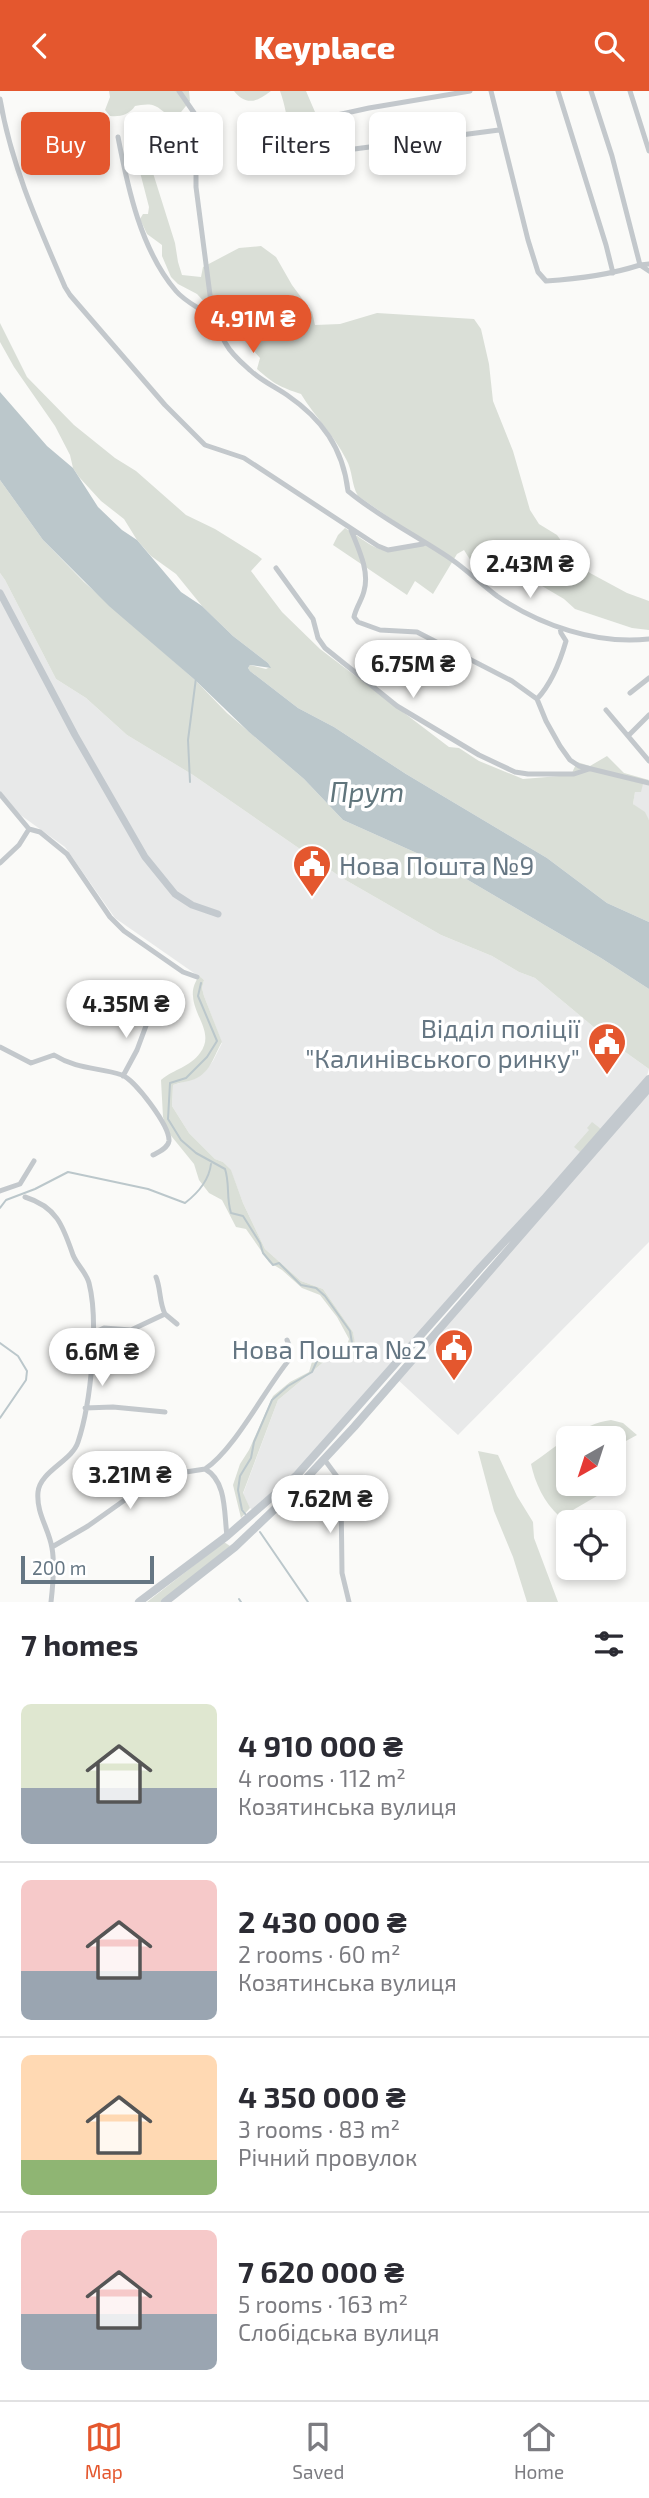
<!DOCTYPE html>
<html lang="en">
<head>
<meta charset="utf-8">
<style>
	:root { --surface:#fff; --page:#f2f2f3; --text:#2b2b33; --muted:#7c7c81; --line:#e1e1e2; --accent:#e4572e }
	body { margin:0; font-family:"Exo 2",sans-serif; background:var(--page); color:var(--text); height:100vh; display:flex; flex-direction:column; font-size:26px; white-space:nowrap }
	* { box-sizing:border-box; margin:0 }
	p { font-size:23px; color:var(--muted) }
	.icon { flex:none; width:38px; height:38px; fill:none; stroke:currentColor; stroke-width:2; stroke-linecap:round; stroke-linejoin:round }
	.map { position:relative; height:1511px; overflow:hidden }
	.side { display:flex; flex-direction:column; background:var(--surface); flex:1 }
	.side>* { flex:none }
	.hud { position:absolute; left:21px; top:21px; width:607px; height:63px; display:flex; gap:14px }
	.needle { width:46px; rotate:219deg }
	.tools { position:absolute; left:556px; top:1335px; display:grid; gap:14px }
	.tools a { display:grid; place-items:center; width:70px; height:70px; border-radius:10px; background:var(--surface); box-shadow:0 4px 10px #0003; font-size:35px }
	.scale { position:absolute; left:21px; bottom:18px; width:133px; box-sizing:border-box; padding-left:7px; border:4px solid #657683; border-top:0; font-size:19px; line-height:24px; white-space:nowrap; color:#657683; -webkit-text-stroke:5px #fff; paint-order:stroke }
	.price { position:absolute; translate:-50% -60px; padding:0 16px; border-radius:24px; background:#fff; color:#222; font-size:23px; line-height:46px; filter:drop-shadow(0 2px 4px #0008) }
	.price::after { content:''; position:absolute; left:50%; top:42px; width:21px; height:16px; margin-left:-10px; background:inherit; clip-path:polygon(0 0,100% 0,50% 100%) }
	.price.current { background:var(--accent); color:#fff }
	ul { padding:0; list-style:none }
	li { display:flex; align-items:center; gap:21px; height:175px; padding:0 21px }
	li+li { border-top:2px solid var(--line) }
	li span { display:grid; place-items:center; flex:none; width:196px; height:140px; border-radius:10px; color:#555 }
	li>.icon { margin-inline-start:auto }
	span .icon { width:84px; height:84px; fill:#fffc; stroke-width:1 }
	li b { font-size:30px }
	h2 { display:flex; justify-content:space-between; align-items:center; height:84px; padding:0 21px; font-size:30px }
	.tag { padding:0 24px; border-radius:10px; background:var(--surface); box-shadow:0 4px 10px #0003; font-size:24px; line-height:63px }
	.tag.current { background:var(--accent); color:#fff }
	header { display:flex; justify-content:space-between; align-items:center; height:91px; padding:0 21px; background:var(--accent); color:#fff; font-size:32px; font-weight:800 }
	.tabs { display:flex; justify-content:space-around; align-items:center; height:98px; border-top:2px solid var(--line); background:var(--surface); font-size:19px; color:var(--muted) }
	.tabs a { display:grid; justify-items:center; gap:4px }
	.tabs .current { color:var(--accent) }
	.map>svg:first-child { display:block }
</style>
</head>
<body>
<header><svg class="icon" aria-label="back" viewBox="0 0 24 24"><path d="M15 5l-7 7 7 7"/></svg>Keyplace<svg class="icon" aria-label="search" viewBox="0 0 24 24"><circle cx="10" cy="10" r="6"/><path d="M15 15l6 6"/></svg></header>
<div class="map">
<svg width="649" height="1511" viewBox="0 0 649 1511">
	<rect width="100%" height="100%" fill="#fafaf8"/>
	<path fill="#e8e9e9" d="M 0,482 L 5,489 L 56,588 L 86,607 L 127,644 L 193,684 L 342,787 L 441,844 L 492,865 L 519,881 L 535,887 L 614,953 L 649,978 L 645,991 L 499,1162 L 258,1422 L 250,1417 L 243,1403 L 278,1309 L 332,1264 L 356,1265 L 353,1241 L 323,1198 L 301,1190 L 265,1158 L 243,1112 L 231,1080 L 223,1071 L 215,1068 L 189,1042 L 172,1015 L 173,994 L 196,987 L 206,979 L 213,970 L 222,952 L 204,905 L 202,897 L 204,889 L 115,827 L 65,756 L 19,723 L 0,700 Z
		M 643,692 L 649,694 L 649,729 L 633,713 L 635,700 Z
		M 649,998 L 649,1151 L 458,1344 L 397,1288 Z"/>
	<path fill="#dadfd7" d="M 109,0 L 189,0 L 190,10 L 177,26 C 166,26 164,19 155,15 C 149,12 141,14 135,15 C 129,24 120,26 110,25 L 105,19 L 110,6 Z
		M 234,0 L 271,0 C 257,11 246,15 234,0 Z
		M 280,0 L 306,0 L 318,28 L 336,60 L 337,66 L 328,70 L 310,71 C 284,44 291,31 280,0 Z
		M 142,47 L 175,152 L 178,171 L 182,184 L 201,186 L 203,176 L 239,157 L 261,155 L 276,166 L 292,194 L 312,221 L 315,234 L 340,233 L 377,222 L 474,228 L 481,238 L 489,273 L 493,310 L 513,360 L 530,419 L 539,433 L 557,444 L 576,471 L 590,482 L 627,502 L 649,510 L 649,539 L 632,537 L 575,518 L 564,508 L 537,492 L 511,488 L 492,495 L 481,486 L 464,459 L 457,463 L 433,503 L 415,490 L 407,504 L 333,454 L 338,444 L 345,437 C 383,461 378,466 423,450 L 358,405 C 351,393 353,380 346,368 C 334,344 315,326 301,303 C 280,296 274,293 257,278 L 260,267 L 236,240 L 218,226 L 197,203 L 178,193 L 171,186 L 162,165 L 162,154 L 147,143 L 140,128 L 143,123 L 148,123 L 149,116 L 134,58 L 137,48 Z
		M 0,232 L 27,286 L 74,334 L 115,367 L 136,380 L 186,424 L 215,438 L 257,464 L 262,468 L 251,480 L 282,521 L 320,558 L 449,656 L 459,657 L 479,670 L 523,688 L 571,684 L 577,671 L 590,675 L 607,665 L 624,682 L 649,689 L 643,693 L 641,701 L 635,701 L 633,713 L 645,721 L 649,729 L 649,831 L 607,812 L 547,767 L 406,683 L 334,636 L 298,617 L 250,580 L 248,577 L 250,574 L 266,578 L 270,576 L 268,572 L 233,545 L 202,515 L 176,483 L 151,465 L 137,449 L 124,428 L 101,410 L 79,386 L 73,377 L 70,364 L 55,335 L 14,276 L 0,251 Z
		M 0,389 L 43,449 L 84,491 L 195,589 L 227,622 L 304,688 L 343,729 L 439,772 L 601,867 L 649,898 L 649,978 L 614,953 L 535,887 L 519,881 L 492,865 L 441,844 L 342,787 L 193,684 L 127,644 L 86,607 L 56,588 L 5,489 L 0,482 Z
		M 199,885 L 204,889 L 202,897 L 204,905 L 222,951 C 214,964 211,981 195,988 C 188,991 180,991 173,994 L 172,1015 L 189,1042 L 215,1068 L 223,1071 L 231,1079 L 243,1112 L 265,1158 L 301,1190 L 323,1198 L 353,1241 L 357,1265 L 352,1268 L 332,1264 L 278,1309 L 243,1402 L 250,1417 L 241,1427 L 233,1394 L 240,1373 L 249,1359 L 273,1305 L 290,1291 L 309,1281 L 314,1264 L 320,1258 L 346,1257 L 349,1248 L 337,1226 L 320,1204 L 302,1197 L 282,1179 L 269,1171 L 246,1138 L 236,1136 L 222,1109 L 209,1102 L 199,1089 L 194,1073 L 168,1041 L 163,1026 L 161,989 C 174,978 190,976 200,962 C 215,942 194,926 193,905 C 192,898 195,891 199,885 Z
		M 592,1031 L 601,1038 L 580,1061 L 574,1056 L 589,1039 L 587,1037 Z
		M 611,1329 L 623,1332 L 637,1344 L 626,1350 L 615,1341 L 596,1347 L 569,1348 L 569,1378 L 567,1380 L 569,1393 L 574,1396 L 580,1393 L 614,1395 L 573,1419 L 559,1425 C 544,1411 535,1392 531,1373 C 556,1356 581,1333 611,1329 Z
		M 478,1360 L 498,1364 L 517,1405 L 533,1431 L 534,1447 L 558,1511 L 527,1511 L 513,1466 L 494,1420 Z
		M 224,1451 L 230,1455 L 163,1511 L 147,1511 Z"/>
	<path fill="#bbc7cb" d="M 0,301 L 47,355 L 73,377 L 98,416 L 122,439 L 137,449 L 181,501 L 202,515 L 233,545 L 268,572 L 271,577 L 250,574 L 248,577 L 250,580 L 298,617 L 334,636 L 406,683 L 547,767 L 607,812 L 649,831 L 649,898 L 601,867 L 439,772 L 343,729 L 304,688 L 249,641 L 195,589 L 109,515 L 43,449 L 0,389 Z"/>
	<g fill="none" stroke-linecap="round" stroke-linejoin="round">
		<path stroke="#bbc7cb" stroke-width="2" d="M 190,691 L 188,649 L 196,587
			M 201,892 L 198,905 L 217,950 L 207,966 L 186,987 L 170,992 L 168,1028 L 181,1049 L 196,1062 L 225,1078 C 230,1093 226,1106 231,1122 L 243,1125 L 260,1152 L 263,1162 L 273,1174 L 279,1172 L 301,1194 L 316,1197 L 325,1205 L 350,1240 L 353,1258 L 346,1262 L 324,1261 L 320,1263 L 312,1281 L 288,1295 L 272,1309 L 254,1351 L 251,1367 L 240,1385 L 238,1399 L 242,1419 L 246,1424
			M 0,1117 L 6,1109 L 35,1098 L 68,1081 L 148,1098 L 185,1112 C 198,1102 209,1089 211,1073
			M 0,1252 L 18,1265 L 27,1280 L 26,1289 L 0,1327
			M 260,1441 L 308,1511
			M 239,1508 L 241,1511"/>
		<path stroke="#c3c8cc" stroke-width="5" d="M 179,0 L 208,42 L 196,77 L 196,96 L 213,227
			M 491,0 L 528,149 L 538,181 L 546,190 C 578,188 609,184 640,174 L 649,180
			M 558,0 L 606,154 L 613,182
			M 591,0 L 612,65 L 640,174 L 649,173
			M 630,0 L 649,60
			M 0,8 C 11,74 39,136 65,196 L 70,204 L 165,314 L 205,354 L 244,367 L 378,455 L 388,459 L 423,453
			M 319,28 L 369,17 L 470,0
			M 118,46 C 128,98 141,159 176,200 C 187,213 205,219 214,229 C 220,236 221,245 226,253 C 232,264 242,272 251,280 C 262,290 275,296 287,304 C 322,328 343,357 348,400 C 379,426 417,445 451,468 C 467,479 481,493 497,505 C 540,534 596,554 649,548
			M 339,60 L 499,39
			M 351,439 C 358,457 370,480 364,500 C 362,509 356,516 354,526 L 358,531 L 380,539 L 417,541 L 512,590 L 537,608 L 546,630 L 560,655 L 570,669 L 579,675 L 649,692
			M 276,477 L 313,528 L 318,547 L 325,557 L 397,615 L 479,664 L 515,681 L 528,683 L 574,683 L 589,678
			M 630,602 L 649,587
			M 537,608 C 552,592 560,571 566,550 L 561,542 L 560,537
			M 606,619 L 649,670
			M 628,645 L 649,624
			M 0,703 L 29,738 L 40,741 L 67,763 L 110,826 L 124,840 L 183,881 L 197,886
			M 0,772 L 19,754 L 29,738
			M 0,956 L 31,972 L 54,964 C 78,979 98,976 122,984 C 135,989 170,1035 169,1050 C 168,1057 159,1061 153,1064
			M 123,985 L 137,959 L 150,924
			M 0,1100 L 20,1093 L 34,1070
			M 25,1106 C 57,1116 63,1135 73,1164 C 77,1174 86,1181 89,1192 C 99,1231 91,1312 78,1351 C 72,1370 40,1380 38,1401 C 36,1422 49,1438 52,1457 C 55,1474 53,1494 51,1511
			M 165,1223 L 177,1233
			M 95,1241 L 104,1237 L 131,1239 L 165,1223 C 159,1211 161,1198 156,1186
			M 85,1317 L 113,1316 L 165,1321
			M 324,1368 L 338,1387 L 341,1402 L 342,1482 L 349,1511
			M 227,1445 C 224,1423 227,1390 205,1378 C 235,1358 265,1298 289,1269 L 290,1257 L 287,1249
			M 52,1456 L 88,1435 L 143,1396 L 186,1381 L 205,1378"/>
		<path stroke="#c3c9ce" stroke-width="7" d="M 0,502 L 75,644 L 145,766 L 175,803 L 192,814 L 218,823"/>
		<path stroke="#c3c9ce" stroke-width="8" d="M 139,1511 L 227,1445 L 297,1384 L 480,1177 L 546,1106 L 649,988
			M 165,1511 L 235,1456 L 300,1394 L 354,1336 L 649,997"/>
	</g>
	<defs>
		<symbol id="civic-pin" viewBox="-11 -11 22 30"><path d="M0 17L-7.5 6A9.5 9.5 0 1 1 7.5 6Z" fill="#e4572e" stroke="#fff"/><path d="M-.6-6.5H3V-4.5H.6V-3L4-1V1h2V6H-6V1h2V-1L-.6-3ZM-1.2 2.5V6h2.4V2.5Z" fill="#fff"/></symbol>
	</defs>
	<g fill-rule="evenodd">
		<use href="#civic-pin" x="290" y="751" width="44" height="60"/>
		<use href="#civic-pin" x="585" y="929" width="44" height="60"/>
		<use href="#civic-pin" x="432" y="1235" width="44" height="60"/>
	</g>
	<g text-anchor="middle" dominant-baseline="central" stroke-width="7" stroke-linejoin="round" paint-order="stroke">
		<g font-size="26" fill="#657683" stroke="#fff" text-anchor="end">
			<text x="339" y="773" text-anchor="start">Нова Пошта №9</text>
			<text x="580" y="936">Відділ поліції<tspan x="580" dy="30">"Калинівського ринку"</tspan></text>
			<text x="427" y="1257">Нова Пошта №2</text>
		</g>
		<g font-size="28" font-style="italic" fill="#60757c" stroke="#fff">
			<text x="367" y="700">Прут</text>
		</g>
	</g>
</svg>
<div class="tools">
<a><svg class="needle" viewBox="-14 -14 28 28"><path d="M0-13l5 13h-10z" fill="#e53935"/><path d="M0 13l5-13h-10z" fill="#7c7c81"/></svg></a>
<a><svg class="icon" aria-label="locate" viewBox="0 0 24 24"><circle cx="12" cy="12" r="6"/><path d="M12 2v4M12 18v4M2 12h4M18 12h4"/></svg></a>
</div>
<div class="scale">200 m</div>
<b class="price current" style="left:253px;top:264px">4.91M ₴</b>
<b class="price" style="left:530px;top:509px">2.43M ₴</b>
<b class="price" style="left:413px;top:609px">6.75M ₴</b>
<b class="price" style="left:126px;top:949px">4.35M ₴</b>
<b class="price" style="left:102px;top:1297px">6.6M ₴</b>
<b class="price" style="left:130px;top:1420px">3.21M ₴</b>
<b class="price" style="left:330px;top:1444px">7.62M ₴</b>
<div class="hud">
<a class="tag current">Buy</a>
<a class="tag">Rent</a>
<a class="tag">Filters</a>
<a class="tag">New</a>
</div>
</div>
<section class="side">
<h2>7 homes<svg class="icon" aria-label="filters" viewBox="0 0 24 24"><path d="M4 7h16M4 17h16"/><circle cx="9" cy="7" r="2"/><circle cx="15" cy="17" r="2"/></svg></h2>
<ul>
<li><span style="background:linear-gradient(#dfe7d0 60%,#9aa5b1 0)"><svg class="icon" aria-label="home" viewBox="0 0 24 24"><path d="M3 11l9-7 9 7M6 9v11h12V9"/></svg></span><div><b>4 910 000 ₴</b><p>4 rooms · 112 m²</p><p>Козятинська вулиця</p></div></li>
<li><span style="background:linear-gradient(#f6c9c9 65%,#9aa5b1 0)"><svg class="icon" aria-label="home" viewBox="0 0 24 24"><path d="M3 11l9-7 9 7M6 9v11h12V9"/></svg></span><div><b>2 430 000 ₴</b><p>2 rooms · 60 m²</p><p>Козятинська вулиця</p></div></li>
<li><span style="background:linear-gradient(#ffd9b3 75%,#8fb573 0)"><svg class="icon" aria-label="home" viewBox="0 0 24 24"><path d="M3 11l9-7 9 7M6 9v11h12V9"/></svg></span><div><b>4 350 000 ₴</b><p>3 rooms · 83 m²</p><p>Річний провулок</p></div></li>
<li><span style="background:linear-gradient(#f6c9c9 60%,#9aa5b1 0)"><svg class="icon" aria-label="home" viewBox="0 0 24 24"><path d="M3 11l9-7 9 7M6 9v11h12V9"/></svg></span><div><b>7 620 000 ₴</b><p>5 rooms · 163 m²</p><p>Слобідська вулиця</p></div></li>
</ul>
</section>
<nav class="tabs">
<a class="current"><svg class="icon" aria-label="map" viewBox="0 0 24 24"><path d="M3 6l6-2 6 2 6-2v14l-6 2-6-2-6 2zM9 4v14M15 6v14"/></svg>Map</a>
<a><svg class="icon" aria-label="saved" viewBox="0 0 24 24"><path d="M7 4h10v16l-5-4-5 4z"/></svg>Saved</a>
<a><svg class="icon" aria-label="home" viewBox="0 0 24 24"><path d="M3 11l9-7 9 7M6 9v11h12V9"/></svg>Home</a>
</nav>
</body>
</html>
